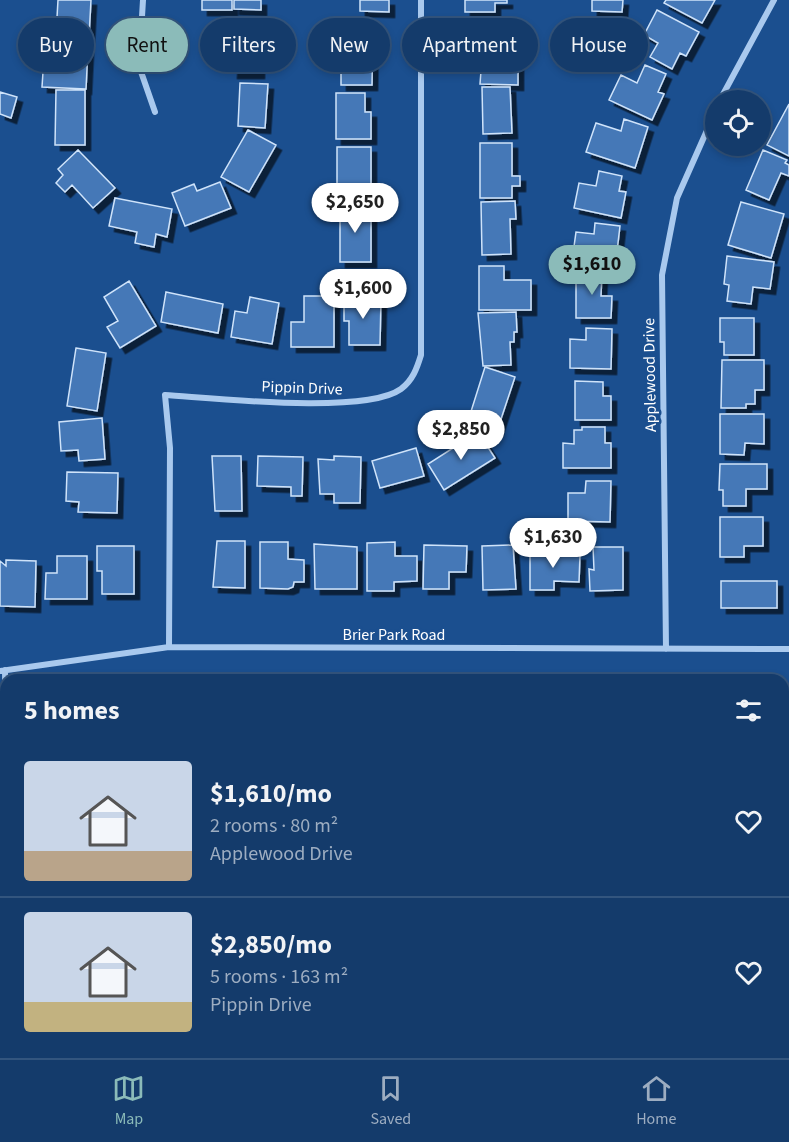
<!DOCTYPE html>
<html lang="en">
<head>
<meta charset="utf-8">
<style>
	:root { --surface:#143b6b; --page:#214673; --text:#f1f3f6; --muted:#9dadc1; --line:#33557e; --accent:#8bbbb9 }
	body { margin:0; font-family:"Source Sans 3",sans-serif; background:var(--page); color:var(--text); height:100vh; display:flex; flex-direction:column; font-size:22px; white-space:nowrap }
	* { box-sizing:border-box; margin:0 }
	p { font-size:20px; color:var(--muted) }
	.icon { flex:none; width:33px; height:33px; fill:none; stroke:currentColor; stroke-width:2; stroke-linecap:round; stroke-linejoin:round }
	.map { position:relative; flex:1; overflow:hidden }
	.side { position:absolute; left:0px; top:674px; width:789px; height:386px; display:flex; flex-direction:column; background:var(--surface); border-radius:18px 18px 0 0; box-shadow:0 3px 9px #0003,0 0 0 2px var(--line) }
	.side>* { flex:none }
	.top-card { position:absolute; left:18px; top:18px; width:753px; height:54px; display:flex; gap:12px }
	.tools { position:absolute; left:705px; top:90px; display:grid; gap:12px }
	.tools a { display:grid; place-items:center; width:66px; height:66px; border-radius:50%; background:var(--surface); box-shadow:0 3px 9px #0003,0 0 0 2px var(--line); font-size:30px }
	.price { position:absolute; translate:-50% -51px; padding:0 14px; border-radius:21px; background:#fff; color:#222; font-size:20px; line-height:39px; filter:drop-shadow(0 2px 3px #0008) }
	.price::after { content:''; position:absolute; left:50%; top:36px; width:18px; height:14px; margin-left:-9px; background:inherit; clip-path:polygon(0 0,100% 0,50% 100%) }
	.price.active { background:var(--accent); color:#111 }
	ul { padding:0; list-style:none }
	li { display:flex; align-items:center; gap:18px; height:150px; padding:0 24px }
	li+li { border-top:2px solid var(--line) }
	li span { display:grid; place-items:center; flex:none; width:168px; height:120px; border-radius:6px; color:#555 }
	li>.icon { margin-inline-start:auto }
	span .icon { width:72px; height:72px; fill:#fffc; stroke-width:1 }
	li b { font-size:26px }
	h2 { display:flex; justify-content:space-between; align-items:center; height:72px; padding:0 24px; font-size:26px }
	.pill { padding:0 21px; border-radius:27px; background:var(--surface); box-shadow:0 3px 9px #0003,0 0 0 2px var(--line); font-size:21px; line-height:54px }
	.pill.active { background:var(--accent); color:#111 }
	.dock { display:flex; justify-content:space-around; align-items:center; height:84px; border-top:2px solid var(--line); background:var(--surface); font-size:16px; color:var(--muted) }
	.dock a { display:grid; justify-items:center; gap:3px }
	.dock .active { color:var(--accent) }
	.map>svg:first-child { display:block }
</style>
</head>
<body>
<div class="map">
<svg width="789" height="1058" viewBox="0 0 789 1058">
	<defs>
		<filter id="shadow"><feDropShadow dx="5.5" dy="5.5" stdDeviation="0" flood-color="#0009"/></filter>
	</defs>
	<rect width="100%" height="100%" fill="#1b4f8f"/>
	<path fill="#4478b7" stroke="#cfe3fa" stroke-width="1.5" filter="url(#shadow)" d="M 58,0 L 91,0 L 89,37 L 56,35 Z
		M 202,0 L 232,0 L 232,10 L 202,10 Z
		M 234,0 L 261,0 L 261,10 L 234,9 Z
		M 360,0 L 389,0 L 389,12 L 360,11 Z
		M 465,0 L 507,0 L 507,3 L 495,3 L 495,12 L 465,12 Z
		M 592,0 L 623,0 L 622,12 L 592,11 Z
		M 666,0 L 715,0 L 702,23 L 664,3 Z
		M 657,10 L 699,32 L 686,56 L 680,53 L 672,69 L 650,57 L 658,43 L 644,35 Z
		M 341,29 L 373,29 L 372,85 L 341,85 Z
		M 484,31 L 513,31 L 512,65 L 518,65 L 518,85 L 480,84 Z
		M 235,32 L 266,32 L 266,62 L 259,62 L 259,73 L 232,73 Z
		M 62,47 L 88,48 L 86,89 L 42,87 L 44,57 L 62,58 Z
		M 645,65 L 666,74 L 658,92 L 664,94 L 652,120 L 609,100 L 621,75 L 637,83 Z
		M 240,83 L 268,84 L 265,128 L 238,126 Z
		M 482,87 L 510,87 L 512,133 L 483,134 Z
		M 56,90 L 85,90 L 85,145 L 55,145 Z
		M 0,92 L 17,97 L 11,118 L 0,114 Z
		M 336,93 L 365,93 L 365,112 L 371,112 L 371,139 L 336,139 Z
		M 789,104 L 789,156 L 767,145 Z
		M 624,119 L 648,127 L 635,168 L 586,152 L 596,123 L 621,131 Z
		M 248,130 L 276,145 L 249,192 L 221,177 Z
		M 480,143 L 512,143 L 512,176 L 520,176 L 520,186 L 512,186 L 512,198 L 480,198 Z
		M 337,147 L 371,147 L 371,202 L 337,202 Z
		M 78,150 L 115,188 L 93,208 L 72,185 L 65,192 L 56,183 L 63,175 L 58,169 Z
		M 763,150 L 787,160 L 785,163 L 789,165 L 789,176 L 781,173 L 769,200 L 746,190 Z
		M 599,171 L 622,176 L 619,191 L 626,192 L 621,218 L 574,208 L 579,183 L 596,186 Z
		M 220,182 L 231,208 L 185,226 L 172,193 L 194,184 L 197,191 Z
		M 115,198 L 172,209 L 167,237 L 156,234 L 154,247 L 135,243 L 137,232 L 109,226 Z
		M 515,201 L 516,219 L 510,219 L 511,254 L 482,255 L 481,202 Z
		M 741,202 L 784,214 L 771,258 L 728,245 Z
		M 340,205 L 371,205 L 371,262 L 340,262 Z
		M 595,223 L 620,226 L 615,268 L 572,261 L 576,232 L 594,234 Z
		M 727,256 L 774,262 L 770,289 L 753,287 L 751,304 L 727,301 L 729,285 L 724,284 Z
		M 479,266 L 504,266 L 504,280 L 531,280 L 531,310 L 479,310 Z
		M 576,271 L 602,271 L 601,296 L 612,296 L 611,318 L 576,318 Z
		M 129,281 L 156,326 L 120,348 L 107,327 L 118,321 L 104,297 Z
		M 166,292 L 223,304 L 218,333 L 161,322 Z
		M 304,296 L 334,296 L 334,347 L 291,347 L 291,322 L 304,322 Z
		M 250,297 L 279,303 L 272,344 L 231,337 L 235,311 L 247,313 Z
		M 344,297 L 381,298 L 380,345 L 349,345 L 349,321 L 344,321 Z
		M 516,312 L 517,332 L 514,332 L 514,342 L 510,342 L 511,365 L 483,366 L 478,313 Z
		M 720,318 L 754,318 L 754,355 L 724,355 L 724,342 L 720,342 Z
		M 586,328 L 612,329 L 611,369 L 570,368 L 570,339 L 586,340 Z
		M 76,348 L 106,353 L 97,411 L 67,406 Z
		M 722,360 L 764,360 L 764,390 L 755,390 L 755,404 L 746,404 L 746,408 L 721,408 Z
		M 485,367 L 515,377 L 497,431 L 468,421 Z
		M 575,381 L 603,382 L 603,396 L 611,396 L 611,420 L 575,420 Z
		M 720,414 L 764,414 L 764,444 L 745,443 L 744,455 L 720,454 Z
		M 102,418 L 105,459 L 79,461 L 78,450 L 61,451 L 59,422 Z
		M 582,427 L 605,427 L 605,443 L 611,443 L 611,468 L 563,468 L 563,443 L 574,444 L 574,430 L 582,430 Z
		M 478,432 L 495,458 L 444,490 L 428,464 Z
		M 416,448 L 424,476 L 380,488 L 372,461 Z
		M 212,456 L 241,456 L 242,511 L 215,511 Z
		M 258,456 L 303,457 L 302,496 L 291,496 L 291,487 L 257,486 Z
		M 334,456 L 361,457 L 360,503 L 334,503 L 334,494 L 320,494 L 318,459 L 334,460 Z
		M 720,464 L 767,464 L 767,489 L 746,489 L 746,506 L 723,506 L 723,490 L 719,490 Z
		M 67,472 L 118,473 L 117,513 L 78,512 L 79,502 L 66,501 Z
		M 586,481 L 611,481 L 610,522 L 568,521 L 568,493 L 585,493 Z
		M 720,517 L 763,517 L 763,546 L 744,546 L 744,557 L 720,557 Z
		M 217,541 L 245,541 L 245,588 L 213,587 Z
		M 260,542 L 288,542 L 288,559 L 304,560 L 304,582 L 294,582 L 293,587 L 288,589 L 260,588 Z
		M 395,542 L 395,556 L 417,556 L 417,581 L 394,582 L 394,591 L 367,591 L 367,543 Z
		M 314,544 L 357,547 L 357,589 L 315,589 Z
		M 424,545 L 467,546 L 466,572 L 449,572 L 449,589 L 423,589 Z
		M 513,545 L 516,589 L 483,590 L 482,546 Z
		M 97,546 L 134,546 L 134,594 L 102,594 L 102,571 L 97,571 Z
		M 544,547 L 558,547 L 558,555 L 580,555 L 579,582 L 554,581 L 554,590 L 530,590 L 530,555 L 543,555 Z
		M 593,547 L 623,547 L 623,590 L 590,591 L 589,569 L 594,570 Z
		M 57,556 L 87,556 L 87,599 L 45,599 L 46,573 L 57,573 Z
		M 6,560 L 36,561 L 35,607 L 0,606 L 0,561 L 6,566 Z
		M 721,581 L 777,581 L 777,608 L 721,608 Z
		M 783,779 L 789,779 L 789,818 L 783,818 Z
		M 80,1053 L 128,1053 L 128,1058 L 80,1058 Z
		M 302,1053 L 345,1053 L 345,1058 L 302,1058 Z
		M 350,1053 L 381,1053 L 381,1057 L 393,1058 L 350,1058 Z
		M 397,1053 L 438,1053 L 438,1058 L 397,1058 Z
		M 444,1053 L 485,1053 L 485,1058 L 444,1058 Z
		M 509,1053 L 535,1053 L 535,1058 L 509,1058 Z
		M 623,1053 L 649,1053 L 649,1058 L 623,1058 Z
		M 723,1053 L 774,1053 L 774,1058 L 723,1058 Z"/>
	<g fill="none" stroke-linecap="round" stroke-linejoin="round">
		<path stroke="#a9c9ee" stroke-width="6" d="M 143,0 L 139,66 L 155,112
			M 720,100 L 774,0
			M 169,647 L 170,448 L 165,395 C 213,398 365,415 401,389 C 413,380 417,368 421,355 L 421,0
			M 666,649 L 662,275 L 677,198 L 716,110
			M 5,670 L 6,744
			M 0,671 L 169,647 L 789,649
			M 26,1053 L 26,1058
			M 567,1058 L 567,1053"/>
	</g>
	<g text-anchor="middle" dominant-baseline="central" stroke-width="5" stroke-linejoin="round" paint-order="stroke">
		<g font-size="16" fill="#fff" stroke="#1b4f8f">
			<text transform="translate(650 375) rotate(-91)">Applewood Drive</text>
			<text transform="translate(302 388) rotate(2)">Pippin Drive</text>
			<text x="394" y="635">Brier Park Road</text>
		</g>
	</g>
</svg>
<div class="tools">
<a><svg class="icon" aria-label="locate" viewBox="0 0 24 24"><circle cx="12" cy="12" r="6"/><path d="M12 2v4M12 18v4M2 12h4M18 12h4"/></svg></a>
</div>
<b class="price" style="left:355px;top:234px">$2,650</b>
<b class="price active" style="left:592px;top:296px">$1,610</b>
<b class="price" style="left:363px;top:320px">$1,600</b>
<b class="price" style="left:461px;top:461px">$2,850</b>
<b class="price" style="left:553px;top:569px">$1,630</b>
<div class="top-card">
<a class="pill">Buy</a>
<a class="pill active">Rent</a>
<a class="pill">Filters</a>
<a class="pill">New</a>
<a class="pill">Apartment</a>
<a class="pill">House</a>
</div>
<section class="side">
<h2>5 homes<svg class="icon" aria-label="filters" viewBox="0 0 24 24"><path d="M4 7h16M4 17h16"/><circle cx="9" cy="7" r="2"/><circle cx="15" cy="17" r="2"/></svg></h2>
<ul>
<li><span style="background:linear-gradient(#c9d6e8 75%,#b9a48a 0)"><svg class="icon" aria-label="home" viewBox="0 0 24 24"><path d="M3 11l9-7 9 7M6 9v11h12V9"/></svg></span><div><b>$1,610/mo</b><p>2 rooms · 80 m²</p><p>Applewood Drive</p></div><svg class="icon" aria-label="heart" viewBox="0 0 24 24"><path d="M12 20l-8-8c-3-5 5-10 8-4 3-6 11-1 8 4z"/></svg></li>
<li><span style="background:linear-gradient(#c9d6e8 75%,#c2b280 0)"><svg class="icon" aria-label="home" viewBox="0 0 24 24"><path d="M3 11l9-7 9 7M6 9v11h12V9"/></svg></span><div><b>$2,850/mo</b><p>5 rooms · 163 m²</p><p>Pippin Drive</p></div><svg class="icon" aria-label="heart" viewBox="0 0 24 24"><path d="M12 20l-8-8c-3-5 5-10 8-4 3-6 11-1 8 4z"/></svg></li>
</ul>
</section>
</div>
<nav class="dock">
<a class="active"><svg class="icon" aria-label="map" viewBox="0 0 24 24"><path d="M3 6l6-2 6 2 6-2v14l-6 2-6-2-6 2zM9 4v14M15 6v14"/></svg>Map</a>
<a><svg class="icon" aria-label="saved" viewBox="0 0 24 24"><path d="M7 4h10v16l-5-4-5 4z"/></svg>Saved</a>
<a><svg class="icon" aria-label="home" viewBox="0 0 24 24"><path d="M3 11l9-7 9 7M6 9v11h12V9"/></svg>Home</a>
</nav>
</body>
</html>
